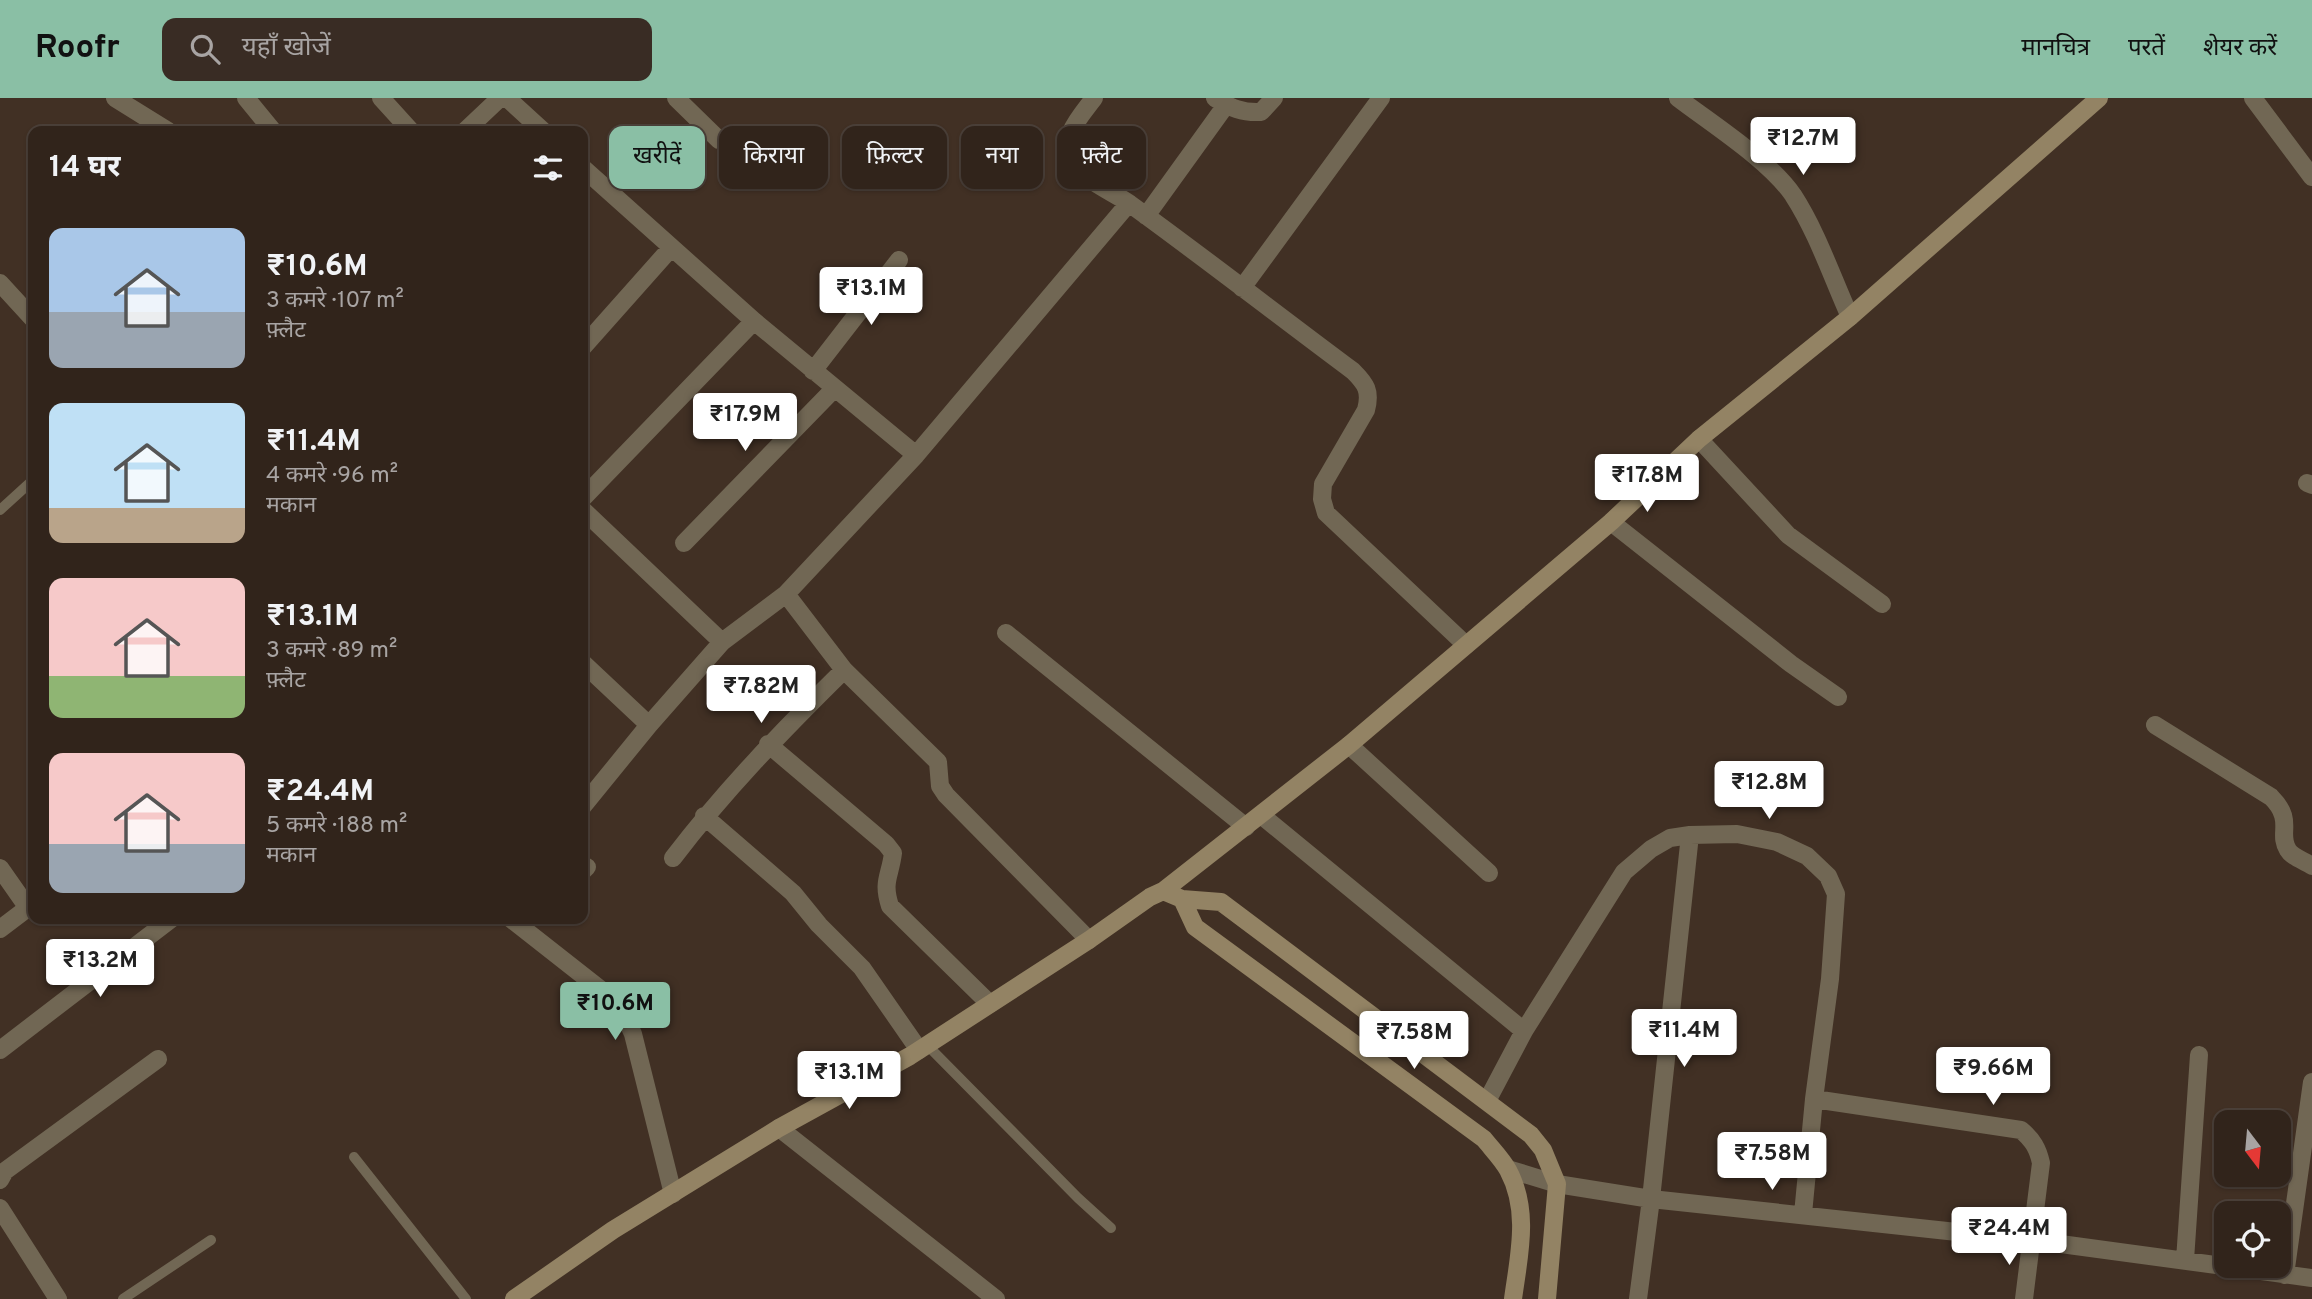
<!DOCTYPE html>
<html lang="hi">
<head>
<meta charset="utf-8">
<style>
	:root { --surface:#31241b; --page:#392c24; --text:#f1f3f6; --muted:#a8a4a3; --line:#4c413a; --accent:#8abfa5 }
	body { margin:0; font-family:Overpass,"Noto Sans Devanagari",sans-serif; background:var(--page); color:var(--text); height:100vh; display:flex; flex-direction:column; font-size:26px; white-space:nowrap }
	* { box-sizing:border-box; margin:0 }
	p { font-size:23px; color:var(--muted) }
	.icon { flex:none; width:38px; height:38px; fill:none; stroke:currentColor; stroke-width:2; stroke-linecap:round; stroke-linejoin:round }
	.map { position:relative; flex:1; overflow:hidden }
	.sheet { position:absolute; left:28px; top:28px; width:560px; height:798px; display:flex; flex-direction:column; background:var(--surface); border-radius:14px; box-shadow:0 2px 5px #0004,0 0 0 2px var(--line) }
	.sheet>* { flex:none }
	.hud { position:absolute; left:609px; top:28px; width:665px; height:63px; display:flex; gap:14px }
	.needle { width:46px; rotate:164deg }
	.buttons { position:absolute; left:2214px; top:1012px; display:grid; gap:14px }
	.buttons a { display:grid; place-items:center; width:77px; height:77px; border-radius:14px; background:var(--surface); box-shadow:0 2px 5px #0004,0 0 0 2px var(--line); font-size:35px }
	.price { position:absolute; translate:-50% -60px; padding:0 16px; border-radius:7px; background:#fff; color:#222; font-size:23px; line-height:46px; filter:drop-shadow(0 2px 4px #0008) }
	.price::after { content:''; position:absolute; left:50%; top:42px; width:21px; height:16px; margin-left:-10px; background:inherit; clip-path:polygon(0 0,100% 0,50% 100%) }
	.price.current { background:var(--accent); color:#111 }
	ul { padding:0; list-style:none }
	li { display:flex; align-items:center; gap:21px; height:175px; padding:0 21px }
	li span { display:grid; place-items:center; flex:none; width:196px; height:140px; border-radius:14px; color:#555 }
	li>.icon { margin-inline-start:auto }
	span .icon { width:84px; height:84px; fill:#fffc; stroke-width:1 }
	li b { font-size:30px }
	h2 { display:flex; justify-content:space-between; align-items:center; height:84px; padding:0 21px; font-size:30px }
	.chip { padding:0 24px; border-radius:14px; background:var(--surface); box-shadow:0 2px 5px #0004,0 0 0 2px var(--line); font-size:24px; line-height:63px }
	.chip.current { background:var(--accent); color:#111 }
	header { display:flex; align-items:center; gap:42px; box-sizing:border-box; height:98px; padding:0 35px; background:var(--accent); color:#111 }
	header strong { font-size:33px }
	nav { display:flex; gap:38px; margin-inline-start:auto; font-size:24px }
	.search { width:490px; height:63px; background:var(--page); display:flex; align-items:center; gap:18px; box-sizing:border-box; padding:0 24px; border-radius:14px; color:var(--muted); font-size:26px }
	.map>svg:first-child { display:block }
</style>
</head>
<body>
<header>
<strong>Roofr</strong>
<div class="search"><svg class="icon" aria-label="search" viewBox="0 0 24 24"><circle cx="10" cy="10" r="6"/><path d="M15 15l6 6"/></svg>यहाँ खोजें</div>
<nav><a>मानचित्र</a><a>परतें</a><a>शेयर करें</a></nav>
</header>
<div class="map">
<svg width="2312" height="1201" viewBox="0 0 2312 1201">
	<rect width="100%" height="100%" fill="#413024"/>
	<g fill="none" stroke-linecap="round" stroke-linejoin="round">
		<path stroke="#716754" stroke-width="10" d="M 0,412 L 33,382
			M 927,947 L 1078,1100 L 1111,1130
			M 354,1059 L 466,1201
			M 123,1201 L 211,1142"/>
		<path stroke="#716754" stroke-width="18" d="M 115,0 L 168,33
			M 246,0 L 273,33
			M 381,0 L 411,33
			M 507,0 L 543,33
			M 676,0 L 719,42
			M 1094,0 C 1081,18 1060,38 1072,61 C 1082,83 1112,93 1130,106 C 1206,161 1279,218 1353,273 C 1366,286 1371,293 1366,312 L 1323,386 L 1322,401 L 1326,415 L 1466,547
			M 1215,0 C 1231,10 1242,15 1261,14 L 1274,0
			M 1678,0 C 1712,26 1769,62 1793,97 C 1817,134 1832,179 1850,219
			M 2253,0 L 2312,79
			M 465,33 L 500,0
			M 583,70 L 754,223 L 916,357
			M 1146,118 L 1226,7
			M 0,185 L 33,221
			M 1242,190 L 1381,0
			M 583,249 L 671,150
			M 813,273 L 899,162
			M 1699,341 L 1788,437 L 1882,506
			M 2307,385 L 2312,387
			M 583,400 L 754,223
			M 583,412 L 722,544
			M 1611,424 L 1791,566 L 1838,599
			M 684,445 L 834,291
			M 1006,535 L 1246,729
			M 583,565 L 649,627
			M 844,572 L 938,664 L 940,688 L 946,697 L 1089,842
			M 2155,627 L 2271,699 C 2295,723 2277,735 2288,752 C 2292,759 2305,763 2312,768
			M 768,646 L 886,746 L 893,755 C 890,779 882,783 890,808 L 990,906
			M 1349,647 L 1489,775
			M 583,708 L 649,627 L 722,544 L 786,496 L 916,357 L 1129,105
			M 1261,717 L 1524,933
			M 704,718 L 793,795 L 819,827 L 862,870 L 919,952
			M 673,760 C 725,692 783,632 844,572 L 786,496
			M 0,770 L 28,810
			M 583,773 L 587,769
			M 511,821 L 609,898 L 622,912 L 633,936 L 673,1096
			M 0,831 L 33,806
			M 0,952 L 171,821
			M 1814,1001 L 2021,1032 C 2033,1042 2038,1051 2041,1065 L 2024,1201
			M 1487,1003 L 1524,933 L 1624,774 L 1651,751 L 1670,740 L 1690,737 L 1737,736 L 1777,744 L 1807,758 L 1828,778 L 1836,796 L 1830,881 L 1814,1001 L 1803,1116
			M 779,1030 L 996,1201
			M 1508,1071 L 1557,1086 L 1651,1101 L 2031,1142 L 2312,1180
			M 0,1082 L 5,1073 L 158,961
			M 0,1110 L 58,1201
			M 2185,1162 L 2199,957
			M 2285,1177 L 2312,984
			M 1638,1201 L 1651,1101 L 1690,737"/>
		<path stroke="#938364" stroke-width="18" d="M 1163,793 L 1349,647 L 1611,424 L 1699,341 L 1850,219 L 2099,0
			M 1182,801 L 1195,829 L 1484,1041 C 1492,1051 1502,1061 1508,1072 C 1530,1113 1519,1157 1513,1201
			M 514,1201 L 613,1132 L 779,1030 L 910,958 L 1089,842 L 1150,799 L 1163,793 L 1182,801 L 1221,804 L 1531,1037 L 1543,1052 L 1557,1086 L 1547,1201"/>
	</g>
</svg>
<div class="buttons">
<a><svg class="needle" viewBox="-14 -14 28 28"><path d="M0-13l5 13h-10z" fill="#e53935"/><path d="M0 13l5-13h-10z" fill="#a8a4a3"/></svg></a>
<a><svg class="icon" aria-label="locate" viewBox="0 0 24 24"><circle cx="12" cy="12" r="6"/><path d="M12 2v4M12 18v4M2 12h4M18 12h4"/></svg></a>
</div>
<b class="price" style="left:1803px;top:79px">₹12.7M</b>
<b class="price" style="left:871px;top:229px">₹13.1M</b>
<b class="price" style="left:745px;top:355px">₹17.9M</b>
<b class="price" style="left:1647px;top:416px">₹17.8M</b>
<b class="price" style="left:761px;top:627px">₹7.82M</b>
<b class="price" style="left:1769px;top:723px">₹12.8M</b>
<b class="price" style="left:100px;top:901px">₹13.2M</b>
<b class="price current" style="left:615px;top:944px">₹10.6M</b>
<b class="price" style="left:1684px;top:971px">₹11.4M</b>
<b class="price" style="left:1414px;top:973px">₹7.58M</b>
<b class="price" style="left:1993px;top:1009px">₹9.66M</b>
<b class="price" style="left:849px;top:1013px">₹13.1M</b>
<b class="price" style="left:1772px;top:1094px">₹7.58M</b>
<b class="price" style="left:2009px;top:1169px">₹24.4M</b>
<div class="hud">
<a class="chip current">खरीदें</a>
<a class="chip">किराया</a>
<a class="chip">फ़िल्टर</a>
<a class="chip">नया</a>
<a class="chip">फ़्लैट</a>
</div>
<section class="sheet">
<h2>14 घर<svg class="icon" aria-label="filters" viewBox="0 0 24 24"><path d="M4 7h16M4 17h16"/><circle cx="9" cy="7" r="2"/><circle cx="15" cy="17" r="2"/></svg></h2>
<ul>
<li><span style="background:linear-gradient(#a9c7e8 60%,#9aa5b1 0)"><svg class="icon" aria-label="home" viewBox="0 0 24 24"><path d="M3 11l9-7 9 7M6 9v11h12V9"/></svg></span><div><b>₹10.6M</b><p>3 कमरे · 107 m²</p><p>फ़्लैट</p></div></li>
<li><span style="background:linear-gradient(#bfe0f5 75%,#b9a48a 0)"><svg class="icon" aria-label="home" viewBox="0 0 24 24"><path d="M3 11l9-7 9 7M6 9v11h12V9"/></svg></span><div><b>₹11.4M</b><p>4 कमरे · 96 m²</p><p>मकान</p></div></li>
<li><span style="background:linear-gradient(#f6c9c9 70%,#8fb573 0)"><svg class="icon" aria-label="home" viewBox="0 0 24 24"><path d="M3 11l9-7 9 7M6 9v11h12V9"/></svg></span><div><b>₹13.1M</b><p>3 कमरे · 89 m²</p><p>फ़्लैट</p></div></li>
<li><span style="background:linear-gradient(#f6c9c9 65%,#9aa5b1 0)"><svg class="icon" aria-label="home" viewBox="0 0 24 24"><path d="M3 11l9-7 9 7M6 9v11h12V9"/></svg></span><div><b>₹24.4M</b><p>5 कमरे · 188 m²</p><p>मकान</p></div></li>
</ul>
</section>
</div>
</body>
</html>
